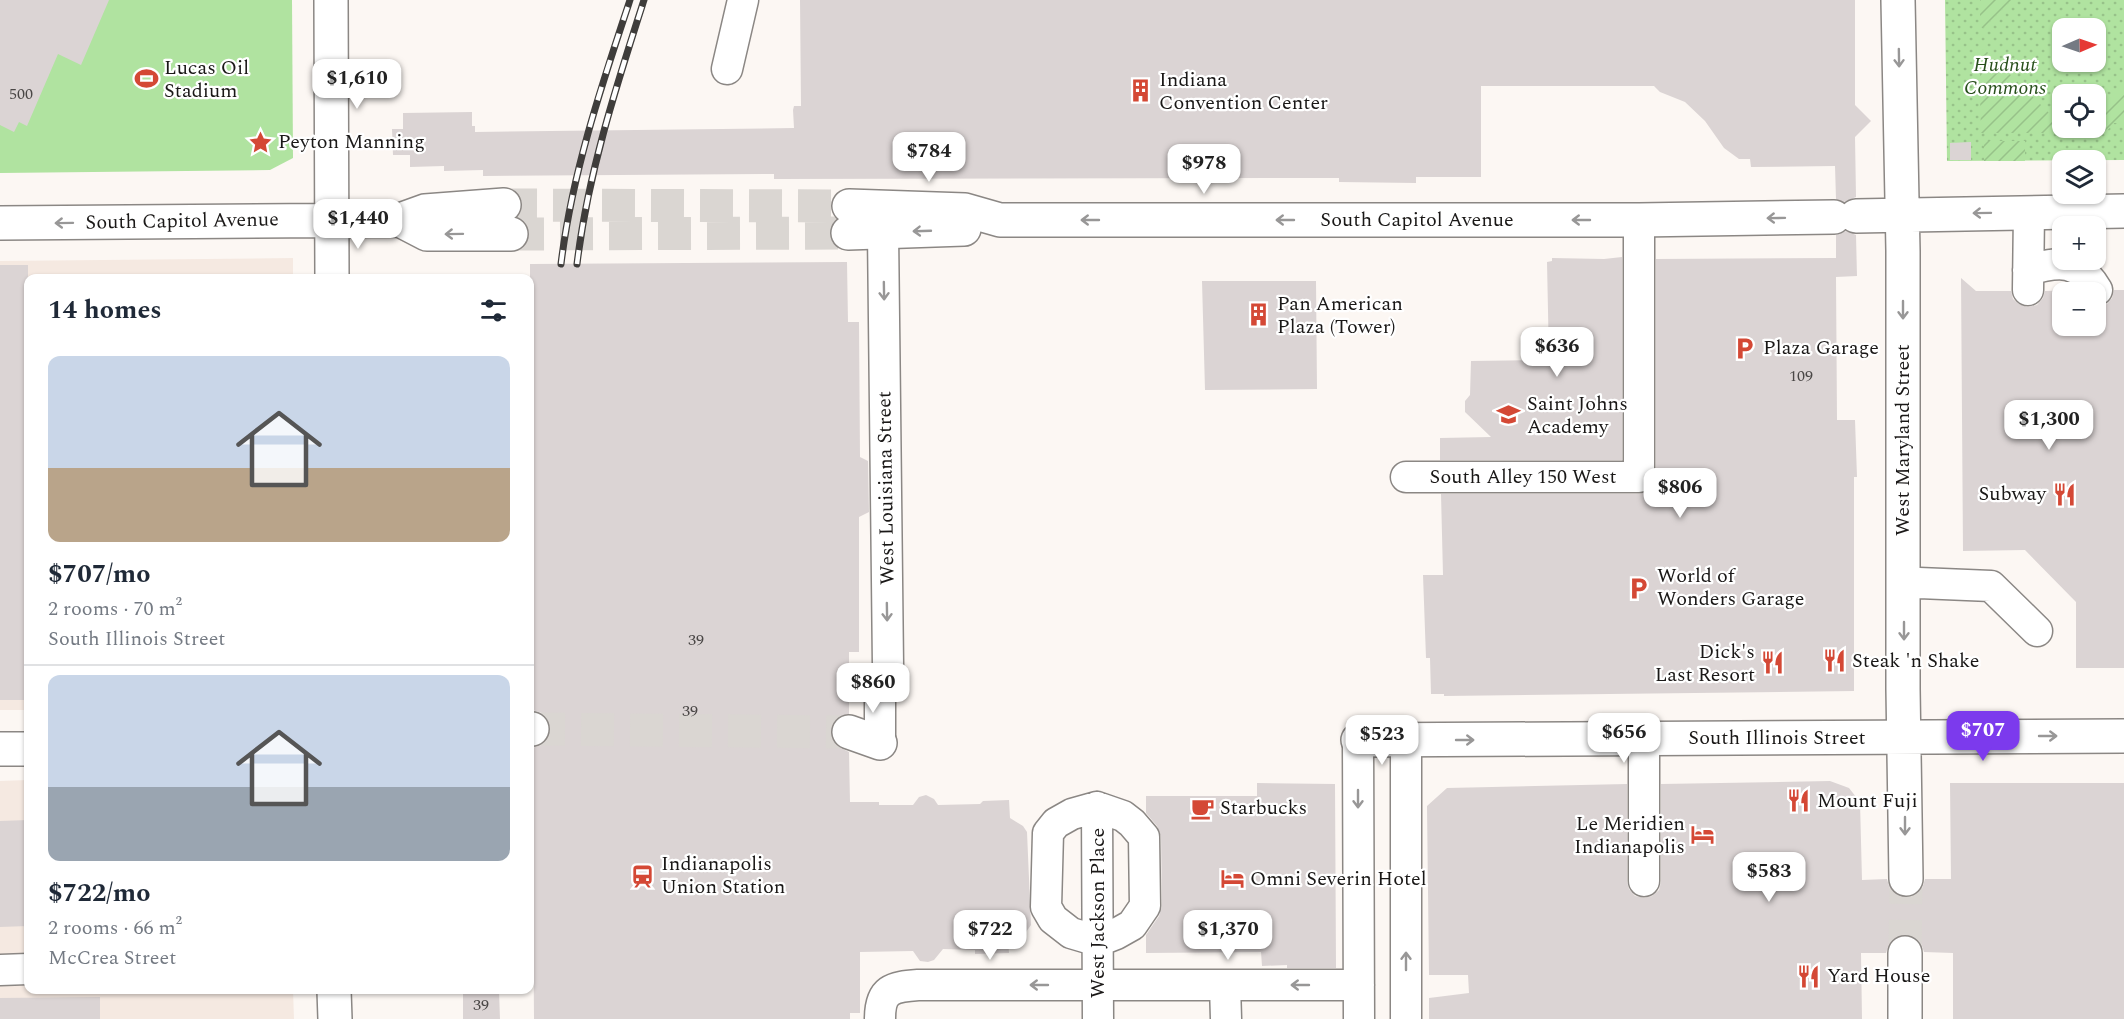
<!DOCTYPE html>
<html lang="en">
<head>
<meta charset="utf-8">
<style>
	:root { --surface:#fff; --page:#f2f2f3; --text:#1f2937; --muted:#747a83; --line:#e0e1e3; --accent:#7c3aed }
	body { margin:0; font-family:Spectral,serif; background:var(--page); color:var(--text); height:100vh; display:flex; flex-direction:column; font-size:22px; white-space:nowrap }
	* { box-sizing:border-box; margin:0 }
	p { font-size:20px; color:var(--muted) }
	.icon { flex:none; width:33px; height:33px; fill:none; stroke:currentColor; stroke-width:2; stroke-linecap:round; stroke-linejoin:round }
	.map { position:relative; flex:1; overflow:hidden }
	.sheet { position:absolute; left:24px; top:274px; width:510px; height:720px; display:flex; flex-direction:column; background:var(--surface); border-radius:12px; box-shadow:0 2px 4px #0004 }
	.sheet>* { flex:none }
	.needle { width:39px; rotate:88deg }
	.buttons { position:absolute; left:2052px; top:18px; display:grid; gap:12px }
	.buttons a { display:grid; place-items:center; width:54px; height:54px; border-radius:12px; background:var(--surface); box-shadow:0 2px 4px #0004; font-size:30px }
	.price { position:absolute; translate:-50% -51px; padding:0 14px; border-radius:12px; background:#fff; color:#222; font-size:20px; line-height:39px; filter:drop-shadow(0 2px 3px #0008) }
	.price::after { content:''; position:absolute; left:50%; top:36px; width:18px; height:14px; margin-left:-9px; background:inherit; clip-path:polygon(0 0,100% 0,50% 100%) }
	.price.on { background:var(--accent); color:#fff }
	ul { padding:0; list-style:none }
	li { display:grid; align-content:center; gap:12px; height:318px; padding:0 24px }
	li+li { border-top:2px solid var(--line) }
	li span { display:grid; place-items:center; height:186px; border-radius:12px; color:#555 }
	li>.icon { margin-inline-start:auto }
	span .icon { width:108px; height:108px; fill:#fffc; stroke-width:1 }
	li b { font-size:26px }
	h2 { display:flex; justify-content:space-between; align-items:center; height:72px; padding:0 24px; font-size:26px }
	.map>svg:first-child { display:block }
</style>
</head>
<body>
<div class="map">
<svg width="2124" height="1019" viewBox="0 0 2124 1019">
	<defs>
		<pattern id="grass-dots" width="8" height="8" patternUnits="userSpaceOnUse" patternTransform="scale(1.5)"><rect width="8" height="8" fill="#b0e3a0"/><path d="M2 2h.1M6 6h.1" fill="none" stroke="#97c289" stroke-width="1.8" stroke-linecap="round"/></pattern>
		<pattern id="garden-furrows" width="10" height="10" patternUnits="userSpaceOnUse" patternTransform="scale(1.5)"><rect width="10" height="10" fill="#b0e3a0"/><path d="M-1 1l2-2M0 10L10 0M9 11l2-2" fill="none" stroke="#97c289"/></pattern>
	</defs>
	<rect width="100%" height="100%" fill="#fcf7f3"/>
	<path fill="#f5e9e1" d="M 293,258 L 293,279 L 28,279 L 28,710 L 0,710 L 0,261 Z
		M 28,780 L 28,990 L 293,990 L 294,1019 L 0,1019 L 0,781 Z"/>
	<path fill="url(#grass-dots)" fill-rule="evenodd" d="M 1945,0 L 2124,0 L 2124,160 L 1947,161 ZM 2062,28 L 2096,28 L 2096,62 L 2062,62 ZM 2062,94 L 2096,94 L 2096,128 L 2062,128 Z"/>
	<path fill="url(#garden-furrows)" d="M 1980,0 L 2012,0 L 1984,28 L 1980,26 Z
		M 1984,49 L 2024,88 L 2025,96 L 2033,97 L 2069,133 L 1981,133 L 1980,97 L 1984,96 L 1987,90 L 1986,87 L 1980,83 L 1980,50 Z
		M 2124,83 L 2124,123 L 2114,123 L 2106,132 L 2074,133 L 2079,128 L 2096,128 L 2096,111 Z
		M 1984,141 L 2025,141 L 2025,161 L 1984,161 Z"/>
	<path fill="#b0e3a0" d="M 0,0 L 292,0 L 293,158 L 270,170 L 0,173 Z"/>
	<path fill="#dbd4d4" d="M 0,0 L 109,0 L 81,65 L 58,54 L 27,126 L 19,122 L 14,132 L 0,125 Z
		M 800,0 L 1855,0 L 1855,105 L 1871,121 L 1855,137 L 1856,197 L 1844,202 L 1836,199 L 1835,166 L 1751,167 L 1750,159 L 1739,159 L 1724,148 L 1705,121 L 1685,102 L 1660,92 L 1654,86 L 1481,86 L 1481,177 L 1416,177 L 1416,183 L 1339,182 L 1339,178 L 774,179 L 774,174 L 483,176 L 483,170 L 444,171 L 444,166 L 410,167 L 410,155 L 393,155 L 392,129 L 403,129 L 403,113 L 472,112 L 472,126 L 475,126 L 475,132 L 794,128 L 793,110 L 794,106 L 801,106 Z
		M 1971,142 L 1971,160 L 1950,160 L 1950,143 Z
		M 1846,231 L 1856,235 L 1857,276 L 1836,277 L 1837,420 L 1855,420 L 1857,477 L 1854,477 L 1854,691 L 1444,696 L 1444,694 L 1431,694 L 1430,658 L 1426,658 L 1423,575 L 1443,575 L 1441,494 L 1639,494 L 1648,492 L 1654,485 L 1656,477 L 1656,259 L 1836,258 L 1836,235 Z
		M 1622,257 L 1622,460 L 1440,460 L 1440,438 L 1491,437 L 1465,412 L 1465,401 L 1470,395 L 1471,361 L 1549,360 L 1547,262 L 1552,261 L 1552,258 L 1604,259 Z
		M 847,262 L 848,322 L 859,322 L 860,457 L 868,461 L 869,512 L 859,517 L 859,652 L 849,652 L 849,714 L 836,718 L 831,726 L 831,736 L 835,745 L 849,752 L 850,802 L 879,802 L 879,805 L 913,805 L 919,797 L 926,795 L 934,799 L 938,805 L 980,804 L 983,801 L 1009,800 L 1010,818 L 1023,826 L 1027,832 L 1031,925 L 1026,932 L 1008,938 L 1009,953 L 975,954 L 975,950 L 943,949 L 934,960 L 928,962 L 920,961 L 913,951 L 860,952 L 860,1013 L 850,1013 L 850,1019 L 534,1019 L 532,748 L 541,745 L 548,739 L 551,728 L 548,720 L 542,713 L 532,710 L 531,602 L 530,602 L 530,264 Z
		M 0,265 L 28,265 L 28,700 L 0,700 Z
		M 1961,278 L 1976,291 L 2011,291 L 2013,299 L 2019,304 L 2027,307 L 2037,305 L 2043,298 L 2045,291 L 2076,290 L 2078,292 L 2062,292 L 2062,326 L 2096,326 L 2096,307 L 2107,304 L 2112,298 L 2114,290 L 2124,290 L 2124,668 L 2076,668 L 2076,602 L 2025,550 L 1963,551 Z
		M 1202,281 L 1316,281 L 1317,389 L 1205,390 Z
		M 1830,781 L 1849,788 L 1860,802 L 1862,880 L 1887,879 L 1890,889 L 1897,896 L 1906,898 L 1916,895 L 1922,889 L 1925,879 L 1951,879 L 1950,783 L 2124,783 L 2124,1019 L 1953,1019 L 1953,953 L 1924,952 L 1921,943 L 1915,937 L 1906,934 L 1895,937 L 1889,944 L 1886,953 L 1861,953 L 1862,1019 L 1429,1019 L 1429,998 L 1469,993 L 1468,975 L 1429,975 L 1427,806 L 1447,788 L 1627,784 L 1627,882 L 1629,889 L 1635,896 L 1645,898 L 1652,896 L 1659,890 L 1661,882 L 1661,784 Z
		M 1257,783 L 1335,784 L 1336,968 L 1287,968 L 1287,965 L 1262,966 L 1261,952 L 1146,953 L 1146,935 L 1159,916 L 1162,906 L 1161,837 L 1157,826 L 1146,813 L 1146,796 L 1257,796 Z
		M 28,820 L 28,926 L 0,927 L 0,821 Z
		M 463,990 L 499,990 L 500,1019 L 463,1019 Z
		M 100,997 L 100,1019 L 0,1019 L 0,998 Z"/>
	<g fill="none" stroke-linecap="round" stroke-linejoin="round">
		<path stroke="#dad6d2" stroke-width="33" stroke-dasharray="33 16" stroke-linecap="butt" d="M 504,205 L 849,206
			M 511,234 L 848,233
			M 532,729 L 849,732
			M 1905,953 L 1906,879"/>
		<defs>
			<path id="minor" d="M 727,69 L 743,0
				M 2028,270 C 2059,261 2079,259 2097,290
				M 2028,290 L 2029,212
				M 1406,477 L 1639,477 L 1639,220
				M 1904,585 L 1919,583 L 1991,586 L 2037,631
				M 1644,739 L 1644,881
				M 1358,740 L 1359,1019
				M 880,743 L 880,700 L 888,666 L 883,232
				M 1097,807 L 1123,816 L 1132,823 L 1144,837 L 1145,906 L 1132,925 L 1116,934 L 1098,941 L 1071,933 L 1053,919 L 1046,907 L 1048,833 L 1056,823 L 1072,814 Z
				M 1097,807 L 1098,1019
				M 0,970 L 28,969
				M 1225,985 L 1226,1019
				M 880,1019 C 880,989 892,987 918,985 L 1359,985
				M 1406,1019 L 1406,740"/>
			<path id="major" d="M 331,0 L 332,279
				M 1898,0 L 1903,251 L 1903,689 L 1906,879
				M 849,206 L 965,210 L 1000,220 L 1639,220 L 1834,217
				M 1856,216 L 2124,211
				M 400,220 L 427,234 L 511,234
				M 0,223 L 400,220 L 425,211 L 504,205
				M 848,233 L 964,229
				M 530,729 L 532,729
				M 849,732 L 880,743
				M 1358,740 L 2124,736
				M 0,749 L 28,749
				M 1905,953 L 1905,1019
				M 334,990 L 335,1019"/>
		</defs>
		<use href="#minor" stroke="#8b8784" stroke-width="33"/>
		<use href="#major" stroke="#8b8784" stroke-width="36"/>
		<use href="#minor" stroke="#fff" stroke-width="30"/>
		<use href="#major" stroke="#fff" stroke-width="33"/>
		<defs>
			<path id="rail" d="M 561,264 C 572,173 601,87 630,0
				M 577,264 C 588,173 616,87 644,0"/>
		</defs>
		<use href="#rail" stroke="#3f3d3b" stroke-width="7"/>
		<use href="#rail" stroke="#fff" stroke-width="4.5" stroke-dasharray="14" stroke-linecap="butt"/>
	</g>
	<defs><path id="oneway-shaft" d="M-6 0H5M1.5-3L5.5 0L1.5 3" fill="none" stroke-width="1.6" stroke-linecap="round" stroke-linejoin="round" transform="scale(1.5)"/></defs>
	<g stroke="#989797">
		<use href="#oneway-shaft" transform="translate(1899 58) rotate(89)"/>
		<use href="#oneway-shaft" transform="translate(1982 213) rotate(179)"/>
		<use href="#oneway-shaft" transform="translate(1776 218) rotate(179)"/>
		<use href="#oneway-shaft" transform="translate(1090 220) rotate(-180)"/>
		<use href="#oneway-shaft" transform="translate(1285 220) rotate(-180)"/>
		<use href="#oneway-shaft" transform="translate(1581 220) rotate(180)"/>
		<use href="#oneway-shaft" transform="translate(64 223) rotate(179)"/>
		<use href="#oneway-shaft" transform="translate(922 231) rotate(178)"/>
		<use href="#oneway-shaft" transform="translate(454 234) rotate(179)"/>
		<use href="#oneway-shaft" transform="translate(884 291) rotate(89)"/>
		<use href="#oneway-shaft" transform="translate(1903 310) rotate(90)"/>
		<use href="#oneway-shaft" transform="translate(887 612) rotate(89)"/>
		<use href="#oneway-shaft" transform="translate(1904 631) rotate(90)"/>
		<use href="#oneway-shaft" transform="translate(2048 736)"/>
		<use href="#oneway-shaft" transform="translate(1465 740)"/>
		<use href="#oneway-shaft" transform="translate(1358 799) rotate(90)"/>
		<use href="#oneway-shaft" transform="translate(1905 826) rotate(90)"/>
		<use href="#oneway-shaft" transform="translate(1406 961) rotate(-90)"/>
		<use href="#oneway-shaft" transform="translate(1039 985) rotate(-180)"/>
		<use href="#oneway-shaft" transform="translate(1300 985) rotate(180)"/>
	</g>
	<defs>
		<symbol id="stadium-bare" viewBox="-9 -9 18 18"><path d="M0-5a6.5 5 0 1 0 0 10a6.5 5 0 1 0 0-10ZM-3.5-1.8h7v3.6h-7Z" fill="#d44835" stroke="#fff" stroke-width="2.5" paint-order="stroke"/></symbol>
		<symbol id="building-bare" viewBox="-9 -9 18 18"><path d="M-4-6H4V6H1V3H-1V6H-4ZM-2.5-4.3h1.7v1.8h-1.7ZM.8-4.3h1.7v1.8H.8ZM-2.5-1h1.7V.8h-1.7ZM.8-1h1.7V.8H.8Z" fill="#d44835" stroke="#fff" stroke-width="2.5" paint-order="stroke"/></symbol>
		<symbol id="sight-bare" viewBox="-9 -9 18 18"><path d="M0-6L1.8-2.2L6-1.7L2.9 1.2L3.7 5.4L0 3.3L-3.7 5.4L-2.9 1.2L-6-1.7L-1.8-2.2Z" fill="#d44835" stroke="#fff" stroke-width="2.5" paint-order="stroke"/></symbol>
		<symbol id="parking-bare" viewBox="-9 -9 18 18"><path d="M-3.5-5.5H1a3.5 3.5 0 0 1 0 7H-1V5.5H-3.5ZM-1-3.4V-.6H.8a1.4 1.4 0 0 0 0-2.8Z" fill="#d44835" stroke="#fff" stroke-width="2.5" paint-order="stroke"/></symbol>
		<symbol id="school-bare" viewBox="-9 -9 18 18"><path d="M0-5L7-2L0 1L-7-2ZM-4 1L0 2.5L4 1V4Q0 6-4 4Z" fill="#d44835" stroke="#fff" stroke-width="2.5" paint-order="stroke"/></symbol>
		<symbol id="restaurant-bare" viewBox="-9 -9 18 18"><path d="M-5-6h1v4h1v-4h1v4h1v-4h1v5L-1.5 .5V6h-2V.5L-5-1ZM5-6V6H3V1.5H1.5Q1.5-4 5-6Z" fill="#d44835" stroke="#fff" stroke-width="2.5" paint-order="stroke"/></symbol>
		<symbol id="cafe-bare" viewBox="-9 -9 18 18"><path d="M-5.5-4.5H6V0H3Q3 3.5 0 3.5H-2.5Q-5.5 3.5-5.5 0ZM3-3.2v2h1.7v-2ZM-6 4.5H4V6H-6Z" fill="#d44835" stroke="#fff" stroke-width="2.5" paint-order="stroke"/></symbol>
		<symbol id="hotel-bare" viewBox="-9 -9 18 18"><path d="M-6-4.5h1.5V1H6V5H4.5V3h-9V5H-6ZM-4 0a1.8 1.8 0 1 1 3.6 0ZM.5 0V-2.5h3Q6-2.5 6 0Z" fill="#d44835" stroke="#fff" stroke-width="2.5" paint-order="stroke"/></symbol>
		<symbol id="station-bare" viewBox="-9 -9 18 18"><path d="M-3-6H3Q5-6 5-4V2Q5 4 3 4L4.5 6H3L1.5 4h-3L-3 6H-4.5L-3 4Q-5 4-5 2V-4Q-5-6-3-6ZM-3.5-4v3h7v-3ZM-3.5 1v1.5H-2V1ZM2 1v1.5H3.5V1Z" fill="#d44835" stroke="#fff" stroke-width="2.5" paint-order="stroke"/></symbol>
	</defs>
	<g fill-rule="evenodd">
		<use href="#stadium-bare" x="130" y="62" width="33" height="33"/>
		<use href="#building-bare" x="1124" y="74" width="33" height="33"/>
		<use href="#sight-bare" x="244" y="126" width="33" height="33"/>
		<use href="#building-bare" x="1242" y="298" width="33" height="33"/>
		<use href="#parking-bare" x="1728" y="332" width="33" height="33"/>
		<use href="#school-bare" x="1492" y="398" width="33" height="33"/>
		<use href="#restaurant-bare" x="2048" y="478" width="33" height="33"/>
		<use href="#parking-bare" x="1622" y="572" width="33" height="33"/>
		<use href="#restaurant-bare" x="1818" y="644" width="33" height="33"/>
		<use href="#restaurant-bare" x="1756" y="646" width="33" height="33"/>
		<use href="#restaurant-bare" x="1782" y="784" width="33" height="33"/>
		<use href="#cafe-bare" x="1186" y="792" width="33" height="33"/>
		<use href="#hotel-bare" x="1686" y="818" width="33" height="33"/>
		<use href="#station-bare" x="626" y="860" width="33" height="33"/>
		<use href="#hotel-bare" x="1216" y="862" width="33" height="33"/>
		<use href="#restaurant-bare" x="1792" y="960" width="33" height="33"/>
	</g>
	<g text-anchor="middle" dominant-baseline="central" stroke-width="4.5" stroke-linejoin="round" paint-order="stroke">
		<g font-size="16" fill="#4a4746">
			<text x="21" y="94">500</text>
			<text x="1801" y="376">109</text>
			<text x="696" y="640">39</text>
			<text x="690" y="711">39</text>
			<text x="481" y="1005">39</text>
		</g>
		<g font-size="20" font-style="italic" fill="#28501b" stroke="#fff">
			<text x="2005" y="65">Hudnut<tspan x="2005" dy="23">Commons</tspan></text>
		</g>
		<g font-size="20" fill="#1a1817" stroke="#fff" text-anchor="start">
			<text x="164" y="68">Lucas Oil<tspan x="164" dy="23">Stadium</tspan></text>
			<text x="1159" y="80">Indiana<tspan x="1159" dy="23">Convention Center</tspan></text>
			<text x="278" y="142">Peyton Manning</text>
			<text x="1277" y="304">Pan American<tspan x="1277" dy="23">Plaza (Tower)</tspan></text>
			<text x="1763" y="348">Plaza Garage</text>
			<text x="1527" y="404">Saint Johns<tspan x="1527" dy="23">Academy</tspan></text>
			<text x="2046" y="494" text-anchor="end">Subway</text>
			<text x="1657" y="576">World of<tspan x="1657" dy="23">Wonders Garage</tspan></text>
			<text x="1755" y="652" text-anchor="end">Dick's<tspan x="1755" dy="23">Last Resort</tspan></text>
			<text x="1852" y="661">Steak 'n Shake</text>
			<text x="1817" y="801">Mount Fuji</text>
			<text x="1220" y="808">Starbucks</text>
			<text x="1685" y="824" text-anchor="end">Le Meridien<tspan x="1685" dy="23">Indianapolis</tspan></text>
			<text x="661" y="864">Indianapolis<tspan x="661" dy="23">Union Station</tspan></text>
			<text x="1250" y="879">Omni Severin Hotel</text>
			<text x="1827" y="976">Yard House</text>
		</g>
		<g font-size="20" fill="#1a1817" stroke="#fff">
			<text x="1417" y="220">South Capitol Avenue</text>
			<text transform="translate(182 221) rotate(-1)">South Capitol Avenue</text>
			<text transform="translate(1903 440) rotate(-90)">West Maryland Street</text>
			<text x="1523" y="477">South Alley 150 West</text>
			<text transform="translate(886 488) rotate(-91)">West Louisiana Street</text>
			<text x="1777" y="738">South Illinois Street</text>
			<text transform="translate(1098 913) rotate(-90)">West Jackson Place</text>
		</g>
	</g>
</svg>
<div class="buttons">
<a><svg class="needle" viewBox="-14 -14 28 28"><path d="M0-13l5 13h-10z" fill="#e53935"/><path d="M0 13l5-13h-10z" fill="#747a83"/></svg></a>
<a><svg class="icon" aria-label="locate" viewBox="0 0 24 24"><circle cx="12" cy="12" r="6"/><path d="M12 2v4M12 18v4M2 12h4M18 12h4"/></svg></a>
<a><svg class="icon" aria-label="layers" viewBox="0 0 24 24"><path d="M12 4l9 5-9 5-9-5zM3 14l9 5 9-5"/></svg></a>
<a>+</a>
<a>−</a>
</div>
<b class="price" style="left:357px;top:110px">$1,610</b>
<b class="price" style="left:929px;top:183px">$784</b>
<b class="price" style="left:1204px;top:195px">$978</b>
<b class="price" style="left:358px;top:250px">$1,440</b>
<b class="price" style="left:1557px;top:378px">$636</b>
<b class="price" style="left:2049px;top:451px">$1,300</b>
<b class="price" style="left:1680px;top:519px">$806</b>
<b class="price" style="left:873px;top:714px">$860</b>
<b class="price on" style="left:1983px;top:762px">$707</b>
<b class="price" style="left:1624px;top:764px">$656</b>
<b class="price" style="left:1382px;top:766px">$523</b>
<b class="price" style="left:1769px;top:903px">$583</b>
<b class="price" style="left:990px;top:961px">$722</b>
<b class="price" style="left:1228px;top:961px">$1,370</b>
<section class="sheet">
<h2>14 homes<svg class="icon" aria-label="filters" viewBox="0 0 24 24"><path d="M4 7h16M4 17h16"/><circle cx="9" cy="7" r="2"/><circle cx="15" cy="17" r="2"/></svg></h2>
<ul>
<li><span style="background:linear-gradient(#c9d6e8 60%,#b9a48a 0)"><svg class="icon" aria-label="home" viewBox="0 0 24 24"><path d="M3 11l9-7 9 7M6 9v11h12V9"/></svg></span><div><b>$707/mo</b><p>2 rooms · 70 m²</p><p>South Illinois Street</p></div></li>
<li><span style="background:linear-gradient(#c9d6e8 60%,#9aa5b1 0)"><svg class="icon" aria-label="home" viewBox="0 0 24 24"><path d="M3 11l9-7 9 7M6 9v11h12V9"/></svg></span><div><b>$722/mo</b><p>2 rooms · 66 m²</p><p>McCrea Street</p></div></li>
</ul>
</section>
</div>
</body>
</html>
